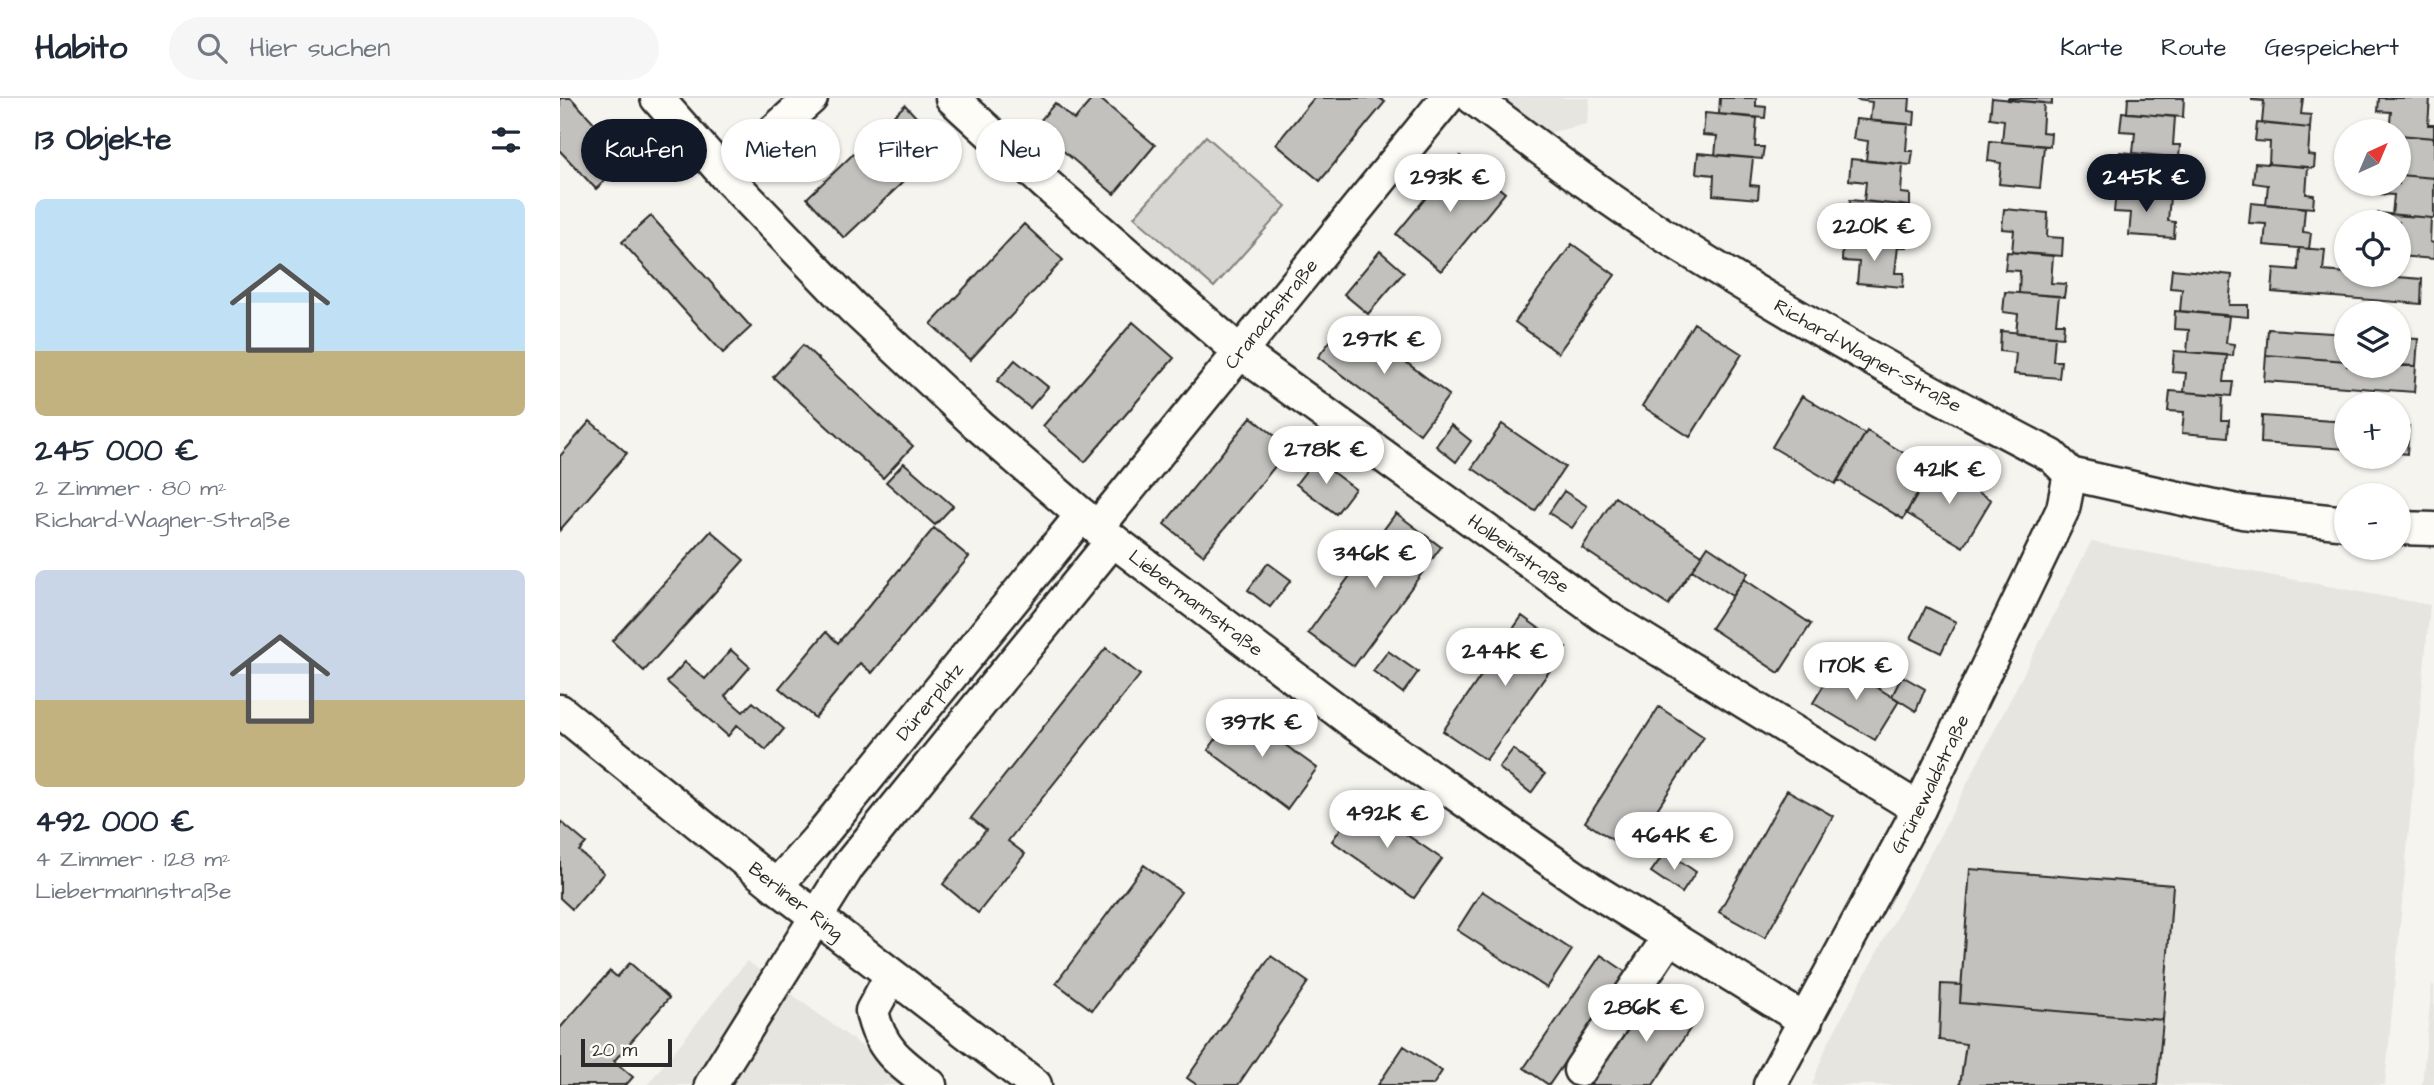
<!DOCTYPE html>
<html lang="de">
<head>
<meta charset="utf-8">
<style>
	:root { --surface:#fff; --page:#f6f6f7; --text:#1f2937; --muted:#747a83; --line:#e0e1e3; --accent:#111827 }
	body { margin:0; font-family:"Architects Daughter",sans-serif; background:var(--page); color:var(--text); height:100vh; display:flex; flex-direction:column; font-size:26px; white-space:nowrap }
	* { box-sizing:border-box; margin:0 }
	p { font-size:23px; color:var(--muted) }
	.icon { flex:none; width:38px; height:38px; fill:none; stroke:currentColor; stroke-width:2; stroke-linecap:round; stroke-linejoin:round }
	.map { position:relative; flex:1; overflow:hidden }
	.details { display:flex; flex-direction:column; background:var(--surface); width:560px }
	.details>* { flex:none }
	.hud { position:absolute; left:21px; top:21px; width:665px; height:63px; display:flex; gap:14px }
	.needle { width:46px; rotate:44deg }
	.fabs { position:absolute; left:1774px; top:21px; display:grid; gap:14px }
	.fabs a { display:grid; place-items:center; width:77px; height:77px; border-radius:50%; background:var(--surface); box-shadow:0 2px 5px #0004; font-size:35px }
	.scale { position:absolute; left:21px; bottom:18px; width:91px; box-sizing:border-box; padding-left:7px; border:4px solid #2b2b2b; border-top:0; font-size:19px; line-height:24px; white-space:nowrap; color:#2b2b2b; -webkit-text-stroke:5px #fdfcf7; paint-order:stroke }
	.price { position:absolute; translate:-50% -60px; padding:0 16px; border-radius:24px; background:#fff; color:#222; font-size:23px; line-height:46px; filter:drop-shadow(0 2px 4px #0008) }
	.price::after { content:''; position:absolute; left:50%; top:42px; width:21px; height:16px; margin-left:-10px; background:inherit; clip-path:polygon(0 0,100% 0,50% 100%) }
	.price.current { background:var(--accent); color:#fff }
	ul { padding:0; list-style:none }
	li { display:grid; align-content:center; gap:14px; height:371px; padding:0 35px }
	li span { display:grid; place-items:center; height:217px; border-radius:10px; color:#555 }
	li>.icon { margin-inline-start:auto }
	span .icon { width:126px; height:126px; fill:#fffc; stroke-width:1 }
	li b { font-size:30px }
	h2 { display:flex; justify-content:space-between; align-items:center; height:84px; padding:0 35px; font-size:30px }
	.chip { padding:0 24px; border-radius:32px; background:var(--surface); box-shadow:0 2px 5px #0004; font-size:24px; line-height:63px }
	.chip.current { background:var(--accent); color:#fff }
	header { display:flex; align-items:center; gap:42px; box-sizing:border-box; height:98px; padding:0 35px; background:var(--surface); border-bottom:2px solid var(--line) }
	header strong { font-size:33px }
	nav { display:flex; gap:38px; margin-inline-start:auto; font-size:24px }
	.search { width:490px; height:63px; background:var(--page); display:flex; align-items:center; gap:18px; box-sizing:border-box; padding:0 24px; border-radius:38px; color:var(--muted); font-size:26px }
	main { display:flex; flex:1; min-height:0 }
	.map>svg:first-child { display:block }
</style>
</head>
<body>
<header>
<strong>Habito</strong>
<div class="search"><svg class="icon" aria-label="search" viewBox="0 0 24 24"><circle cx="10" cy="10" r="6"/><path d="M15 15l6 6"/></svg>Hier suchen</div>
<nav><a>Karte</a><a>Route</a><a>Gespeichert</a></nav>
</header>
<main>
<section class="details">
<h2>13 Objekte<svg class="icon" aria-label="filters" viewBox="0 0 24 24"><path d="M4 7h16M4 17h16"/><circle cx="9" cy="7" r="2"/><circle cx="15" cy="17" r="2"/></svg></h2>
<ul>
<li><span style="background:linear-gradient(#bfe0f5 70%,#c2b280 0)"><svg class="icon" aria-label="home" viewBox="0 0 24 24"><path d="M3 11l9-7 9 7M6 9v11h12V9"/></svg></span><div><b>245 000 €</b><p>2 Zimmer · 80 m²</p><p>Richard-Wagner-Straße</p></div></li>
<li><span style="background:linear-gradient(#c9d6e8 60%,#c2b280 0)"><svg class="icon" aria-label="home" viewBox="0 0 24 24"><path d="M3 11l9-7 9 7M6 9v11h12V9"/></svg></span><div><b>492 000 €</b><p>4 Zimmer · 128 m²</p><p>Liebermannstraße</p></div></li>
</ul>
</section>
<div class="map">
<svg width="1874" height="987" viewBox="0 0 1874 987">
	<rect width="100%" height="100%" fill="#f5f4ef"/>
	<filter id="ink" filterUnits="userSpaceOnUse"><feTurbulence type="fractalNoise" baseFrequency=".0143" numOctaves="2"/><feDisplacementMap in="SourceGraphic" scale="14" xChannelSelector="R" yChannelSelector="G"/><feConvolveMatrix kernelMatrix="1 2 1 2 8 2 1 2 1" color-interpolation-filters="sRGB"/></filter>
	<g filter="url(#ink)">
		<path fill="#e6e5e0" d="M 945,0 L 1030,0 L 1027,26 L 987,35 Z
			M 1531,444 L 1870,507 L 1825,987 L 1252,987 L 1267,947 L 1390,719 Z
			M 187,863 L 354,987 L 87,987 Z
			M 1872,887 L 1874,887 L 1874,987 L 1862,987 Z"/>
		<path fill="#d7d6d2" stroke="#81807e" stroke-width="2" d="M 646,38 L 726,108 L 654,189 L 574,119 Z"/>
		<path fill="#c2c1be" stroke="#2b2b2b" stroke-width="2" d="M 0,0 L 11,0 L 68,61 L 36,91 L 0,53 Z
			M 533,0 L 539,0 L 595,47 L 554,96 L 475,29 L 495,5 L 514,22 Z
			M 754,0 L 819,0 L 825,4 L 760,83 L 716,46 Z
			M 1160,0 L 1196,0 L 1196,8 L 1206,9 L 1205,20 L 1159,16 Z
			M 1298,0 L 1350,0 L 1349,13 L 1355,14 L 1354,27 L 1310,23 L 1312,4 L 1297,2 Z
			M 1432,0 L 1484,5 L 1482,34 L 1491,35 L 1490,48 L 1442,44 L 1444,22 L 1430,20 Z
			M 1448,0 L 1492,0 L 1492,6 L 1448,2 Z
			M 1568,0 L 1624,0 L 1623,19 L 1567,15 Z
			M 1692,0 L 1743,0 L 1741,16 L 1751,17 L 1750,30 L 1702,25 L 1704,3 L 1692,2 Z
			M 1819,0 L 1870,0 L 1868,27 L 1874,27 L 1874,40 L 1839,37 L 1839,33 L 1829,33 L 1831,14 L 1818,13 Z
			M 345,7 L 382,47 L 284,140 L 247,100 Z
			M 1562,14 L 1615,19 L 1613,47 L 1620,47 L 1619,60 L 1573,55 L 1575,34 L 1560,33 Z
			M 1145,15 L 1197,20 L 1195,49 L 1204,49 L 1202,61 L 1155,57 L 1157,38 L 1143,37 Z
			M 1296,21 L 1348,26 L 1346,53 L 1353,53 L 1351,67 L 1306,63 L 1308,43 L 1293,41 Z
			M 1697,25 L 1750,30 L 1748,57 L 1755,58 L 1754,70 L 1709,66 L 1710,44 L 1695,43 Z
			M 1839,37 L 1874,40 L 1874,80 L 1839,77 Z
			M 1430,43 L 1484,48 L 1480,90 L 1439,86 L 1441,65 L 1428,63 Z
			M 1560,54 L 1613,59 L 1611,85 L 1619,86 L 1618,100 L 1571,96 L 1572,76 L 1558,75 Z
			M 1138,55 L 1193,60 L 1190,87 L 1199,88 L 1198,101 L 1153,97 L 1154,77 L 1136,75 Z
			M 900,58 L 945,95 L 881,173 L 836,136 Z
			M 1291,61 L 1343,66 L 1341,95 L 1350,96 L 1350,108 L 1304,103 L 1306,84 L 1289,82 Z
			M 1695,65 L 1748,69 L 1746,96 L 1754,97 L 1753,110 L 1706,106 L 1708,87 L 1693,85 Z
			M 1839,77 L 1874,80 L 1874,120 L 1832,117 L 1834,97 L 1820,96 L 1821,86 L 1839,86 Z
			M 1556,94 L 1610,99 L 1608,123 L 1615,124 L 1614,140 L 1569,137 L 1571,115 L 1554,114 Z
			M 1290,102 L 1342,107 L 1339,136 L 1348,137 L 1347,149 L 1300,144 L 1302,126 L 1288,124 Z
			M 1691,105 L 1745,110 L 1743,134 L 1751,135 L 1749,151 L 1704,147 L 1706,126 L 1689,125 Z
			M 1444,111 L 1488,115 L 1487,139 L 1503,140 L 1502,158 L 1452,154 L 1454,132 L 1442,131 Z
			M 1818,115 L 1871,120 L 1870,144 L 1874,145 L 1874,161 L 1839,158 L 1839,124 L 1817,124 Z
			M 91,118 L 191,229 L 163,255 L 62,144 Z
			M 464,126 L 503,162 L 410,262 L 371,226 Z
			M 1283,142 L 1338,148 L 1335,175 L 1344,175 L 1343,189 L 1297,185 L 1299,164 L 1282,163 Z
			M 1012,146 L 1055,177 L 998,255 L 955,224 Z
			M 1739,150 L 1765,152 L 1763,173 L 1862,181 L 1861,206 L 1712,194 L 1714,170 L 1738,172 Z
			M 820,153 L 844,174 L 808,216 L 784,196 Z
			M 1447,154 L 1493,158 L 1491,185 L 1506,186 L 1504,199 L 1459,195 L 1460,173 L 1445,172 Z
			M 1612,171 L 1672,177 L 1669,207 L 1688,207 L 1688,219 L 1620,213 L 1622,191 L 1610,190 Z
			M 1445,194 L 1499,198 L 1496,225 L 1504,225 L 1503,239 L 1456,235 L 1458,216 L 1443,214 Z
			M 1615,213 L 1669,218 L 1666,245 L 1674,246 L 1673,258 L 1627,254 L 1629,232 L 1614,231 Z
			M 788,220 L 889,297 L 860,336 L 758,259 Z
			M 573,224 L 614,260 L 525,364 L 483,328 Z
			M 1134,225 L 1182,256 L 1130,339 L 1082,308 Z
			M 1708,231 L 1787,236 L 1787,263 L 1706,257 Z
			M 1441,233 L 1495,238 L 1493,263 L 1501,263 L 1499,280 L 1454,276 L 1456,255 L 1440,253 Z
			M 1839,240 L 1858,241 L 1856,268 L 1839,267 Z
			M 243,247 L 353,348 L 323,380 L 213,279 Z
			M 1614,253 L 1667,257 L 1664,284 L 1673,284 L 1671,298 L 1624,294 L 1626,275 L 1612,274 Z
			M 1706,257 L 1787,263 L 1787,268 L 1856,268 L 1854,294 L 1704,283 Z
			M 455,262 L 488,289 L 470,310 L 437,283 Z
			M 1610,293 L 1663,297 L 1662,322 L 1669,322 L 1668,339 L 1622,335 L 1624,314 L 1608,313 Z
			M 1242,298 L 1305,336 L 1275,386 L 1212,349 Z
			M 1702,318 L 1787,324 L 1787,351 L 1701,345 Z
			M 691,319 L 730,350 L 643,457 L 604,426 Z
			M 30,323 L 67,355 L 0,432 L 0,358 Z
			M 942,326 L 1005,369 L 975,413 L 912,370 Z
			M 891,327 L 911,343 L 896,364 L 876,348 Z
			M 1839,328 L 1849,328 L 1847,356 L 1839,355 Z
			M 1307,333 L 1372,372 L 1343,421 L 1278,382 Z
			M 755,361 L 795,391 L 776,416 L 736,386 Z
			M 344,365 L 393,408 L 375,427 L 326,384 Z
			M 1374,368 L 1431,402 L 1403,449 L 1346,415 Z
			M 1004,393 L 1027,408 L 1012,430 L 989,415 Z
			M 1055,399 L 1142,457 L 1108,507 L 1022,450 Z
			M 836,415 L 881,449 L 794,568 L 748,535 Z
			M 374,430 L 409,459 L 312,575 L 300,565 L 255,620 L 219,590 L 266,534 L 278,545 Z
			M 151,433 L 184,462 L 84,573 L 52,543 Z
			M 1148,448 L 1188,475 L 1172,498 L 1132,472 Z
			M 708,465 L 731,482 L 710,509 L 688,492 Z
			M 1184,481 L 1251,526 L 1219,575 L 1151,530 Z
			M 1366,509 L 1396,524 L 1381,555 L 1351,540 Z
			M 962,518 L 1006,550 L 926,662 L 883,633 Z
			M 546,550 L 580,577 L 448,743 L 465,756 L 418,815 L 383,786 L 426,732 L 411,720 Z
			M 171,552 L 190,569 L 165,598 L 183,614 L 193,604 L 224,631 L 206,652 L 177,627 L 168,638 L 107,584 L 125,564 L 145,581 Z
			M 828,553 L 858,574 L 843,595 L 813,573 Z
			M 1277,565 L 1339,603 L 1315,642 L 1253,605 Z
			M 1342,578 L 1365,591 L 1356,613 L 1332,598 Z
			M 1099,609 L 1144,639 L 1070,753 L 1025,724 Z
			M 677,612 L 757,670 L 727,711 L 648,652 Z
			M 953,651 L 985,676 L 971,695 L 939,670 Z
			M 1227,692 L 1273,718 L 1205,840 L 1159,814 Z
			M 799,704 L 882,761 L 854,800 L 772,743 Z
			M 0,723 L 26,745 L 19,753 L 44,775 L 12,811 L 0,800 Z
			M 1106,753 L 1136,774 L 1122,795 L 1091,774 Z
			M 584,767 L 621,794 L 532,912 L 496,885 Z
			M 1410,771 L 1613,787 L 1603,922 L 1400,905 Z
			M 922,793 L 1012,852 L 987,890 L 897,832 Z
			M 1041,857 L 1066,874 L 989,987 L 964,970 Z
			M 711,858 L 748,884 L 678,987 L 637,987 L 627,980 Z
			M 70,865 L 109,900 L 54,963 L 73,979 L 66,987 L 0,987 L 0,930 L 50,873 L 57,879 Z
			M 1381,886 L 1401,887 L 1400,905 L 1603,922 L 1597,987 L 1400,987 L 1406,946 L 1379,942 Z
			M 1093,890 L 1137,920 L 1093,987 L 1029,987 Z
			M 844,948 L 882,973 L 873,987 L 818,987 Z"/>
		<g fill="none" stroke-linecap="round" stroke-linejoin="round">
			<defs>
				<g id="minor">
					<path id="s1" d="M 97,0 L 165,77 L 292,209 L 417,326 L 537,430 L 794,625 L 977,753 L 1029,789 L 1246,923"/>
					<path id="s2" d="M 392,0 L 487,87 L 680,254 L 1043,517 L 1359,711"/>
					<path id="s3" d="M 913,0 C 975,46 1036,94 1102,136 C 1228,216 1359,289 1492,358 L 1510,376 L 1682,414 L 1787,425"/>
					<path d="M 165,77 L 251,0"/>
					<path id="s4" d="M 537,430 L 887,0"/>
					<path d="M 1839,430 L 1874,431"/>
					<path id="s5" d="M 0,613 L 216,788 L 475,987"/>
					<path id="s6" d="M 216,788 L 257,742 L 522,417"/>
					<path d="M 331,878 L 312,913 C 319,950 340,965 370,987"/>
					<path d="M 1020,972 L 1110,838"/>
					<path d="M 151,987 L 289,767 L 553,442"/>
					<path id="s7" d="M 1210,987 L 1359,711 L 1503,411 L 1510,376"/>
				</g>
			</defs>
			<use href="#minor" stroke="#2b2b2b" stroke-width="37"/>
			<use href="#minor" stroke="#fdfcf7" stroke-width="32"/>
		</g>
	</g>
	<g text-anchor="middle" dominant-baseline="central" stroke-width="7" stroke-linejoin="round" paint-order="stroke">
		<g font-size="19" fill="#2b2b2b" stroke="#fdfcf7">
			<text stroke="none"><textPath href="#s4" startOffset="276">Cranachstraße</textPath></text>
			<text stroke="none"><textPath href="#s3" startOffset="472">Richard-Wagner-Straße</textPath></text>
			<text stroke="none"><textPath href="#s2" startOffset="728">Holbeinstraße</textPath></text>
			<text stroke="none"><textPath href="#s1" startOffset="740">Liebermannstraße</textPath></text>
			<text stroke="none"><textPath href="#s6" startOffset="240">Dürerplatz</textPath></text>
			<text stroke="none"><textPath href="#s7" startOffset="341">Grünewaldstraße</textPath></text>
			<text stroke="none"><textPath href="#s5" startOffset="303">Berliner Ring</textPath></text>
		</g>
	</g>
</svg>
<div class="fabs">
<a><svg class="needle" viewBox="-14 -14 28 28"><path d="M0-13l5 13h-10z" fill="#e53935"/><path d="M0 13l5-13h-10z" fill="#747a83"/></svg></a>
<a><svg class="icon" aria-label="locate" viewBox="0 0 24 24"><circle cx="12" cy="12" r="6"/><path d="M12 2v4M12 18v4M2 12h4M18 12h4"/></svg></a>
<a><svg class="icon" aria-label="layers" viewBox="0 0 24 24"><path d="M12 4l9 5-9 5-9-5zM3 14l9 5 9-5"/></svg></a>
<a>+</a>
<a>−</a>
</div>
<div class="scale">20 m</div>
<b class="price" style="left:890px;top:116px">293K €</b>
<b class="price current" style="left:1586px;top:116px">245K €</b>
<b class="price" style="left:1314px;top:165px">220K €</b>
<b class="price" style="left:824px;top:278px">297K €</b>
<b class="price" style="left:766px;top:388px">278K €</b>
<b class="price" style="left:1389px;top:408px">421K €</b>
<b class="price" style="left:815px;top:492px">346K €</b>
<b class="price" style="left:945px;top:590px">244K €</b>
<b class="price" style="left:1296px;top:604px">170K €</b>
<b class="price" style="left:702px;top:661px">397K €</b>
<b class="price" style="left:827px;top:752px">492K €</b>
<b class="price" style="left:1114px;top:774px">464K €</b>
<b class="price" style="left:1086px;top:946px">286K €</b>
<div class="hud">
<a class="chip current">Kaufen</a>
<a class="chip">Mieten</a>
<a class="chip">Filter</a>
<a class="chip">Neu</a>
</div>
</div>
</main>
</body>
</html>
